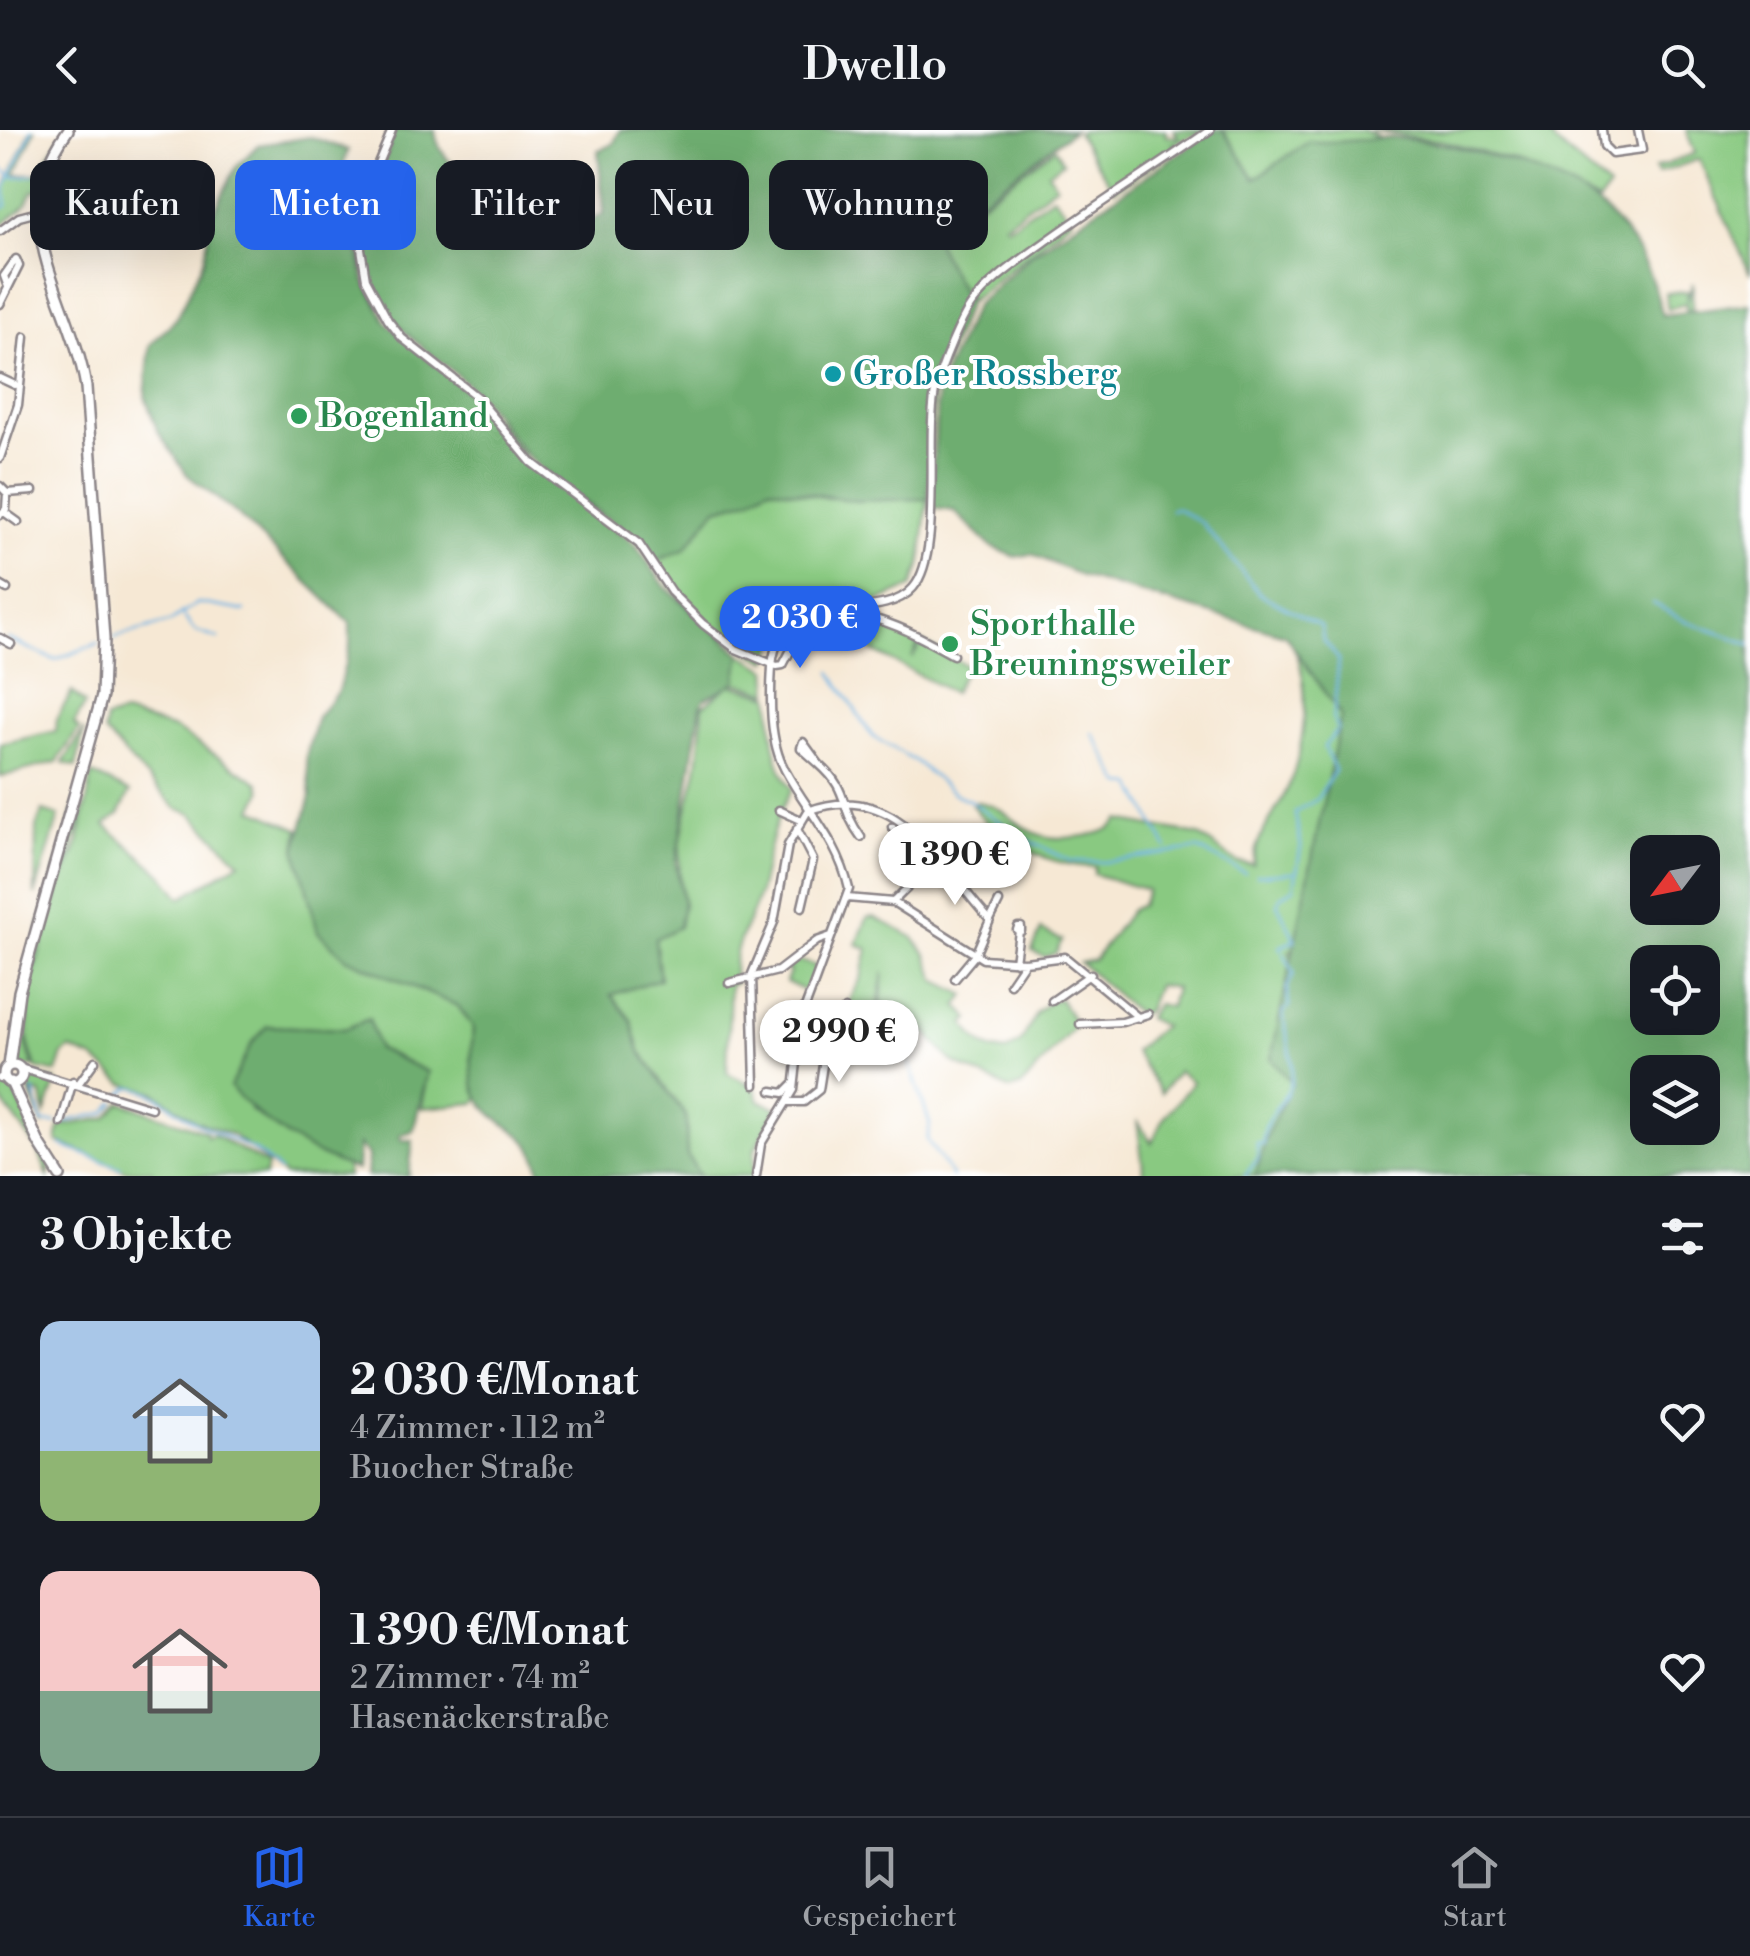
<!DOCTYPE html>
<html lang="de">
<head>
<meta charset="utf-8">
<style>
	:root { --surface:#171b24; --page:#242831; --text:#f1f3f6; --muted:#9ea1a6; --line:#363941; --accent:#2563eb }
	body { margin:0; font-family:"Libre Bodoni",serif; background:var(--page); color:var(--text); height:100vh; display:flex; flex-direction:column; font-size:38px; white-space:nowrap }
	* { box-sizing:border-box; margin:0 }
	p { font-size:32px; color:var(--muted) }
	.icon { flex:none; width:55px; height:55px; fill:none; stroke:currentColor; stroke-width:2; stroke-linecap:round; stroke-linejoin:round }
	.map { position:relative; height:1046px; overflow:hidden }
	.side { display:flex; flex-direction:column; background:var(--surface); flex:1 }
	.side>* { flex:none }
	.top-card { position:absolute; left:30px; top:30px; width:1000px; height:90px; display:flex; gap:20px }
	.needle { width:65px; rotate:238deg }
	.buttons { position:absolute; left:1630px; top:705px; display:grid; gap:20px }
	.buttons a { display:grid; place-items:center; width:90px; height:90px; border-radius:20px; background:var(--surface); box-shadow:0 10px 40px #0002; font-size:50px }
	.price { position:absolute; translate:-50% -85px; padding:0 22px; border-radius:35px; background:#fff; color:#222; font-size:32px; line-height:65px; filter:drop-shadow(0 2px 5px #0008) }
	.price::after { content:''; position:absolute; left:50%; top:60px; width:30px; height:22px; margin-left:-15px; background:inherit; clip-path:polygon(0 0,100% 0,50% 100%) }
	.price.current { background:var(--accent); color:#fff }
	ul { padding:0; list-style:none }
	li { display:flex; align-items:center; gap:30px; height:250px; padding:0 40px }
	li span { display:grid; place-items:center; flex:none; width:280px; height:200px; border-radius:20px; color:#555 }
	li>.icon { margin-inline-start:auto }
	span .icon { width:120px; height:120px; fill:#fffc; stroke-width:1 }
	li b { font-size:42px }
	h2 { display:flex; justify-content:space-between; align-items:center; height:120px; padding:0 40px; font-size:42px }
	.pill { padding:0 35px; border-radius:20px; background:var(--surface); box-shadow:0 10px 40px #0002; font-size:35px; line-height:90px }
	.pill.current { background:var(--accent); color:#fff }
	header { display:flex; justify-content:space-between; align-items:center; height:130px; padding:0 40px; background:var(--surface); font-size:45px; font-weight:600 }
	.menu { display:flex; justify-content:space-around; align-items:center; height:140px; border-top:2px solid var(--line); background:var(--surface); font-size:28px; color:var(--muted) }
	.menu a { display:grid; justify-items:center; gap:5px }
	.menu .current { color:var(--accent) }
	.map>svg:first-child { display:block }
</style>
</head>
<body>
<header><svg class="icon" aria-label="back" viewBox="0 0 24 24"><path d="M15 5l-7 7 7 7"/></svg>Dwello<svg class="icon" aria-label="search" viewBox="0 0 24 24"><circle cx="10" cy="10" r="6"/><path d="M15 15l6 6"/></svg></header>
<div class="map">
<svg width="1750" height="1046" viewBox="0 0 1750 1046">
	<rect width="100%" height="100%" fill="#fff"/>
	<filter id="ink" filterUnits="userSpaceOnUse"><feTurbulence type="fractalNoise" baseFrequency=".01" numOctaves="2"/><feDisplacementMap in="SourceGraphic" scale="20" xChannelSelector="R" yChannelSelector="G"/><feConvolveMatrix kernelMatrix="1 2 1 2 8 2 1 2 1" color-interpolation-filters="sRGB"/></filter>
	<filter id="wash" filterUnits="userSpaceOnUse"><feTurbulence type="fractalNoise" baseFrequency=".0048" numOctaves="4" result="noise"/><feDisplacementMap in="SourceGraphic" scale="40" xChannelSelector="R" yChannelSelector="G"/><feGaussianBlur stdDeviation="2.25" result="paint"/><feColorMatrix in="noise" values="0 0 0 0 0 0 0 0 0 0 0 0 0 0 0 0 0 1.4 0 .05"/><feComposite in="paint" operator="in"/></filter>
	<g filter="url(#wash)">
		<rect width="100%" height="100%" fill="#f6e8d4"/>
		<path fill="#89c981" stroke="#56765e" stroke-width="2.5" d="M 31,0 L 35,0 L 15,44 L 37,44 L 65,0 L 38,61 L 33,61 L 24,77 L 0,97 L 0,67 Z
			M 1083,0 L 1166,0 L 1166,6 L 1178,7 L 1174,0 L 1207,0 L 1172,14 L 1180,17 L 1114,60 L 1077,3 Z
			M 1223,0 L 1362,0 L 1383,9 L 1342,15 L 1309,12 L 1255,49 Z
			M 1554,0 L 1552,10 L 1609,58 L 1599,72 L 1512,31 L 1442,11 L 1370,1 Z
			M 1686,0 L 1750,0 L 1750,144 L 1699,29 L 1657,44 L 1654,39 L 1695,23 Z
			M 1055,18 L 1063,32 L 1048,42 L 1056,55 L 1005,94 L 1008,97 L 1053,66 L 1072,89 L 970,171 L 948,139 L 934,107 Z
			M 1693,153 L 1692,180 L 1686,181 L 1686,173 L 1668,179 L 1665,163 L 1688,161 L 1687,170 Z
			M 769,357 L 828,368 L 928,369 L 921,435 L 912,457 L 875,473 L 785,487 L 768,531 C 719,508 684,477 654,432 L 685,419 L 717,378 L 750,369 Z
			M 1221,447 L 1352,548 L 1305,809 L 1289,822 L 1301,844 L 1308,955 L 1263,1046 L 1144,1046 L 1137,990 L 1152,1013 L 1164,988 L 1193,952 L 1178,941 L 1161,963 L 1134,921 L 1163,896 L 1147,888 L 1157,874 L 1170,877 L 1175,858 L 1157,855 L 1147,881 L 1139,885 L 1080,833 L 1094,830 L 1131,780 L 1141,775 L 1147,760 L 1094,744 L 1095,737 C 1049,736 1000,713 972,675 L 976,672 C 1018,676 1018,718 1084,706 C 1098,704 1111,701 1119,690 L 1198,705 L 1237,732 L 1253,734 C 1256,702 1280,681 1291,650 C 1306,611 1315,534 1282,501 L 1189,470 L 1162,471 L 1161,465 Z
			M 876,493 L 918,514 L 912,528 L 922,512 L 967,536 L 953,563 L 865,517 Z
			M 741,524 L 768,539 L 770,563 L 736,552 Z
			M 731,554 L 771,566 C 772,599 772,632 792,659 C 772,693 768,725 759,763 C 751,794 727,820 736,853 L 730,855 L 727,943 L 754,956 L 759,970 L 777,978 L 755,1019 L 753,1046 L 700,1046 L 687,1025 L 686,986 L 640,921 L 631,890 L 610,864 L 659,849 L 655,809 L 683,772 C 674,721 683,696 695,648 C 701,625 701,599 703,576 Z
			M 72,562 L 85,574 L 74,594 L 79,599 L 57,632 L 0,647 L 0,614 L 56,601 L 57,588 Z
			M 124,584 L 175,599 L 259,653 L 262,661 L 253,679 L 299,699 L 296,719 L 346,828 L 458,876 L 473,897 L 471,930 L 479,969 L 475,973 L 422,978 L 427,942 L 377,918 L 369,889 L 345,899 L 267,896 L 250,980 L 290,1008 L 346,1036 L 348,1046 L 285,1046 L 233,1005 L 196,991 L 154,962 L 124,954 L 94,929 L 70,919 L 63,924 L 57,943 L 36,938 L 28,913 L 28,863 L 55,769 L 79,712 L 92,644 L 130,662 L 119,684 L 105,695 L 162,744 L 181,768 L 240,732 L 192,684 L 176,678 L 104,602 L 106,589 Z
			M 84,600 L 76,637 L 63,633 Z
			M 76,672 L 82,675 L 79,697 L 26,863 L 24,905 L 33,936 L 22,938 C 0,911 64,714 76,672 Z
			M 43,681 L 59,686 L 35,765 L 36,697 Z
			M 874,787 L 913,807 L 927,825 L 936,850 L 966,865 L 957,876 L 970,889 L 965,893 C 975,912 985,920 1006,922 L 1021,912 L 1037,882 L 1050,871 L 1060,869 L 1076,895 L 1022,956 L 1011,960 L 952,932 L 918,893 L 880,883 L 884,842 L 875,895 L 863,912 L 834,902 L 861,848 L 868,819 L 857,814 L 867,788 Z
			M 1041,800 L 1062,810 L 1056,823 L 1044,827 L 1032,821 Z
			M 797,830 L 819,837 L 807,862 L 786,852 L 790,842 L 786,839 Z
			M 35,945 L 57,951 L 45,984 L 42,965 L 32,961 L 43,996 L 29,959 Z
			M 0,949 L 12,956 L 50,1035 L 48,1046 L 37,1018 L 0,969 Z
			M 121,972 L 207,1002 L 207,1007 L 213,1004 L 267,1035 L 265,1046 L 152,1046 L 151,1040 L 126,1041 L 57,1012 L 60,996 L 106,988 Z"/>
		<path fill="#6ead6f" stroke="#486855" stroke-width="2.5" fill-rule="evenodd" d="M 394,0 L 435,0 C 437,35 487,67 521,54 C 530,51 540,43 548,37 L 555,84 L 587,94 L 604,83 L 598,21 L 613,14 L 620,0 L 1074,0 L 933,106 L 968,174 L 933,259 L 928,369 L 856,371 L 769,357 L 750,369 L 717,378 L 685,419 L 654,432 L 644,415 C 605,385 557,357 523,321 C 507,304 496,284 480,267 C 425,209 363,196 359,100 C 358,62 388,35 394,0 Z
			M 1213,0 L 1223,0 L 1255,49 L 1309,11 C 1339,15 1365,7 1393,8 C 1449,9 1561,42 1603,79 C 1634,108 1654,145 1662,185 L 1750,174 L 1750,1046 L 1255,1046 L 1268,1002 L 1292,953 L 1271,929 L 1341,586 L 1285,505 L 1081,446 L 1032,424 L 1015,427 L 990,416 L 954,381 L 931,378 L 938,258 L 975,175 L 1032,124 ZM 1648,722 L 1702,722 L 1702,778 L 1648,778 ZM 1648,832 L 1702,832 L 1702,888 L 1648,888 ZM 1648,942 L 1702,942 L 1702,998 L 1648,998 Z
			M 311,7 L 348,20 L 333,70 L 350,85 L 364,149 L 387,193 L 478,271 L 530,335 L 635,414 L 666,458 L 741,524 L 736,552 L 704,569 L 701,576 L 676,733 L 683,773 L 679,797 L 655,809 L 660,849 L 611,865 L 631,890 L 640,921 L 686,986 L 687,1025 L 700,1046 L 541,1046 C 533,994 499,1003 479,968 C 468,948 472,918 473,897 L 458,876 L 346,828 L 318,802 L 296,719 L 311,666 L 306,626 L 317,587 L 338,561 L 350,515 L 350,493 L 236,383 L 187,345 L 157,300 L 145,266 L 150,215 L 177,188 L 204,130 L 212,85 L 236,37 L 258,15 Z
			M 369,889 L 378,919 L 428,942 L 413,1001 L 400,1005 L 401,1010 L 413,1010 L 409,1046 L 367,1046 L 368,1026 L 359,1015 L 357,1040 C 309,1025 264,995 230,957 L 252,913 L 267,896 L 345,899 Z"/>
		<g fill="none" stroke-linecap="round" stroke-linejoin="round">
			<path stroke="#6db3e3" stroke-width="2.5" d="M 0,37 L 12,47 L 34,45
				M 52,49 L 65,53 L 94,86 L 108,91 L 146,89 L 182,99
				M 0,79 L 7,76 L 5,58 L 32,0
				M 188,100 L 207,101
				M 1171,380 L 1176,378 L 1202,393 L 1260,464 L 1321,496 L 1323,509 L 1339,530 L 1333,590 L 1338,599 L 1324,617 L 1335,640 L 1317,669 L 1295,683 L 1301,716 L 1294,758 L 1280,767 L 1278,775 L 1295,810 L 1280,817 L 1294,843 L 1287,858 L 1289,877 L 1283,882 C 1286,906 1295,929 1291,952 C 1287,973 1262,983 1263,1015 L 1257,1013 L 1258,1028 L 1245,1046
				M 1653,473 L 1683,490 L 1750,514
				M 181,483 L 195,501 L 219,509
				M 113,508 L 170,492 L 198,473 L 245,481
				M 8,509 L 55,530 L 99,513
				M 816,513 L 836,486
				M 831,542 L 872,606 L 915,631 L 955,664 L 971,671
				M 1093,603 L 1120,652
				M 1121,654 L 1133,655 L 1167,718
				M 972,672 L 1023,708 L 1071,731 L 1104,732 L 1198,719 L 1245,743
				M 1257,745 L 1295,742
				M 909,932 L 930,994 L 927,1010 L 952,1046
				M 20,954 L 23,955
				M 34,961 L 42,993 L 57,993
				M 120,966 L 130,957 C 155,959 177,983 199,994 C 229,1009 256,1017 280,1042
				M 63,992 L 105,983 L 115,972
				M 60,1015 L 121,1038"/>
		</g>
	</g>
	<g filter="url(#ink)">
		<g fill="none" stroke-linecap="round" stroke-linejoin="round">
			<defs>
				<path id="minor" d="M 392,0 L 365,64 L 357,94 L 366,149 L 388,190 L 402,208 L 477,267 L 531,332 L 639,414 L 671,462 L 703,494 L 736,519 L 777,536 L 783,535 L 805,493 C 852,468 910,501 953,525
					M 1602,0 L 1604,16 L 1612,24 L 1642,20 L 1638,0
					M 0,101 L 19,87 L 38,82
					M 0,174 L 19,136 L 16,129 L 4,146 L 8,157
					M 0,248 L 15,255
					M 0,328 L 18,275 L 25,207
					M 0,356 L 7,363 L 33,361
					M 4,382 L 18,392
					M 0,385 L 6,379 L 7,363
					M 0,455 L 7,459
					M 0,508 L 11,514
					M 803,612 L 819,634 L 801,618 Z
					M 819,634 C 851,662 838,676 861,707
					M 779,680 L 801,690
					M 892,697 L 927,736
					M 797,699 L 813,730 L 802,777
					M 847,768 L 893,772 L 983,829 L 1025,832 L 1065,827 L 1139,888
					M 893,772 L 937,728
					M 990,790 L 999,772
					M 1018,797 L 1021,797 L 1021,801 L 1017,800 Z
					M 1015,832 L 1019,801
					M 729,853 L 778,841 L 817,811 L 831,806
					M 1010,854 L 1025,832
					M 1052,871 L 1091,844
					M 1080,894 L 1122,892 L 1148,884
					M 20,938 L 151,978
					M 0,948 L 6,949
					M 79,953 L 95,931
					M 755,955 L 752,844 L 774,792 L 788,715 L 808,681 C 897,647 939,735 990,790 L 975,825 L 955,849
					M 772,961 L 784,963 L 794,953
					M 788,972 L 804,972 L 819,960 L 825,922 L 845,879
					M 61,993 L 73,951
					M 756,1046 L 761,1014 L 794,960 L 802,886 L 849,759 C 838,710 807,681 785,640 C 769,611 770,568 772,536 C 780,451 878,498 913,458 C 944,423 924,302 936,257 C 941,237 960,190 972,174 C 990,150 1018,132 1041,115 C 1096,75 1154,39 1210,0"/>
				<path id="major" d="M4 944a9 9 0 1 1 18 0a9 9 0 1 1-18 0Z
					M 9,936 L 19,862 L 102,566 L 104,509 L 86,257 C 70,163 1,94 68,0
					M 11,952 L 39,1013 L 60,1046"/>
			</defs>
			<use href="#minor" stroke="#8c8588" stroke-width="11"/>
			<use href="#major" stroke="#8c8588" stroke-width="14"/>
			<use href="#minor" stroke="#fff" stroke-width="6"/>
			<use href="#major" stroke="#fff" stroke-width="9"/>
		</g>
	</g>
	<circle fill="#0f9aa8" stroke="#fff" stroke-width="4" cx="833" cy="244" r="10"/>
	<g fill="#2e9e5b" stroke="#fff" stroke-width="4">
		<circle cx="299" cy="286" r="10"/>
		<circle cx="950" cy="514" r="10"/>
	</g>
	<g text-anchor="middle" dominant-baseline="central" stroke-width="8" stroke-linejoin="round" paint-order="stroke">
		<g font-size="35" fill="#0d838f" stroke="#fff" text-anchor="start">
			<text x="853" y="244">Großer Rossberg</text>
		</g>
		<g font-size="35" fill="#27864d" stroke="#fff" text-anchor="start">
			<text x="319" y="286">Bogenland</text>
			<text x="970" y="494">Sporthalle<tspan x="970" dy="40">Breuningsweiler</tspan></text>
		</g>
	</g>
</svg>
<div class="buttons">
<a><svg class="needle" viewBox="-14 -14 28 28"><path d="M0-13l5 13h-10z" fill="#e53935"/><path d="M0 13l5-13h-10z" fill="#9ea1a6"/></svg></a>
<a><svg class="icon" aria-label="locate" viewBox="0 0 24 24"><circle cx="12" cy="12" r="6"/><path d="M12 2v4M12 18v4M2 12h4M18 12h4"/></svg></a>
<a><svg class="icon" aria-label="layers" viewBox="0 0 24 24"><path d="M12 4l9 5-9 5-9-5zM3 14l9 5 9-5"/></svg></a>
</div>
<b class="price current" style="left:800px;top:541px">2 030 €</b>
<b class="price" style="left:955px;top:778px">1 390 €</b>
<b class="price" style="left:839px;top:955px">2 990 €</b>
<div class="top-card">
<a class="pill">Kaufen</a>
<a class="pill current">Mieten</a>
<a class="pill">Filter</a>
<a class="pill">Neu</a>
<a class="pill">Wohnung</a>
</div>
</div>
<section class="side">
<h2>3 Objekte<svg class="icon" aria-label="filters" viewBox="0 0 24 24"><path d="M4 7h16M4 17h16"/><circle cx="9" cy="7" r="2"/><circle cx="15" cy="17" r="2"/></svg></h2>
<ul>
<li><span style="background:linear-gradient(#a9c7e8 65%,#8fb573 0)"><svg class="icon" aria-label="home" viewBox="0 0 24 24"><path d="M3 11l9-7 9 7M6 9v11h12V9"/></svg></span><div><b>2 030 €/Monat</b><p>4 Zimmer · 112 m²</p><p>Buocher Straße</p></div><svg class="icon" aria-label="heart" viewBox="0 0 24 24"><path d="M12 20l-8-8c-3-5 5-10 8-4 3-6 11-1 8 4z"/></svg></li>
<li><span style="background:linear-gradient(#f6c9c9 60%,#7fa58c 0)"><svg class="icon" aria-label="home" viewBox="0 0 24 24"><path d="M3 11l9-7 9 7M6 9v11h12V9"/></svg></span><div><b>1 390 €/Monat</b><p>2 Zimmer · 74 m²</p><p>Hasenäckerstraße</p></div><svg class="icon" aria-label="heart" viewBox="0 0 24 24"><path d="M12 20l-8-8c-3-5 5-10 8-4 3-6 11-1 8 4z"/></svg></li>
</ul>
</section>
<nav class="menu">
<a class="current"><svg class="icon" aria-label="map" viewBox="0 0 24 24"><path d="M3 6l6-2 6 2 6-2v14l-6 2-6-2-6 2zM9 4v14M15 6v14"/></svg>Karte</a>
<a><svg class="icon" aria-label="saved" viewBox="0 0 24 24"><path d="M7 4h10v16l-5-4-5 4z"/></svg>Gespeichert</a>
<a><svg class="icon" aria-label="home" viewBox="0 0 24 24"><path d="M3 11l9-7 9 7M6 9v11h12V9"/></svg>Start</a>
</nav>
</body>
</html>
